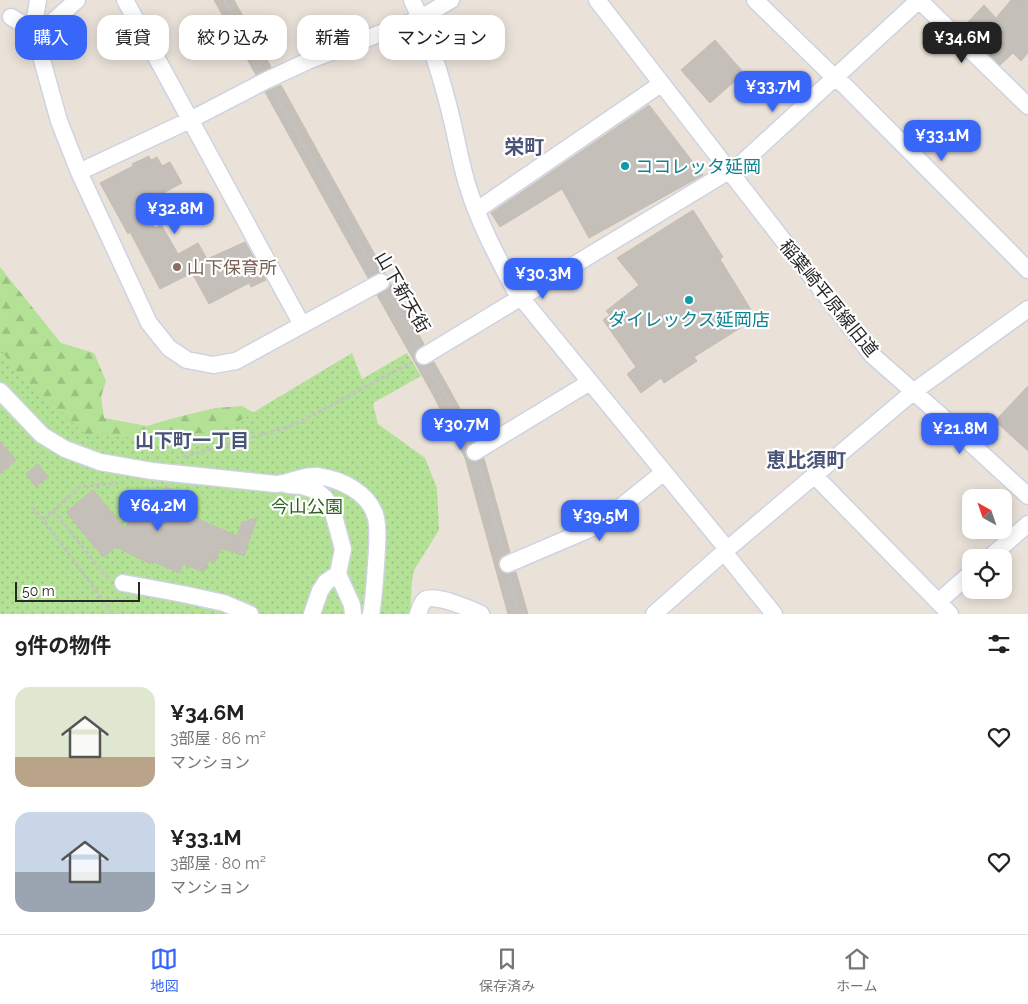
<!DOCTYPE html>
<html lang="ja">
<head>
<meta charset="utf-8">
<style>
	:root { --surface:#fff; --page:#f2f2f2; --text:#222; --muted:#767676; --line:#e0e0e0; --accent:#3866f8 }
	body { margin:0; font-family:Raleway,"Noto Sans JP",sans-serif; background:var(--page); color:var(--text); height:100vh; display:flex; flex-direction:column; font-size:19px; white-space:nowrap }
	* { box-sizing:border-box; margin:0 }
	p { font-size:16px; color:var(--muted) }
	.icon { flex:none; width:28px; height:28px; fill:none; stroke:currentColor; stroke-width:2; stroke-linecap:round; stroke-linejoin:round }
	.map { position:relative; height:614px; overflow:hidden }
	.panel { display:flex; flex-direction:column; background:var(--surface); flex:1 }
	.panel>* { flex:none }
	.banner { position:absolute; left:15px; top:15px; width:500px; height:45px; display:flex; gap:10px }
	.needle { width:32px; rotate:320deg }
	.buttons { position:absolute; left:962px; top:489px; display:grid; gap:10px }
	.buttons a { display:grid; place-items:center; width:50px; height:50px; border-radius:10px; background:var(--surface); box-shadow:0 2px 12px #0003; font-size:25px }
	.scale { position:absolute; left:15px; bottom:12px; width:125px; box-sizing:border-box; padding-left:5px; border:2px solid #282828; border-top:0; font-size:14px; line-height:18px; white-space:nowrap; color:#282828; -webkit-text-stroke:4px #fff; paint-order:stroke }
	.price { position:absolute; translate:-50% -42px; padding:0 11px; border-radius:10px; background:var(--accent); color:#fff; font-size:16px; line-height:32px; filter:drop-shadow(0 1px 2px #0008) }
	.price::after { content:''; position:absolute; left:50%; top:30px; width:15px; height:11px; margin-left:-8px; background:inherit; clip-path:polygon(0 0,100% 0,50% 100%) }
	.price.active { background:#222; color:#fff }
	ul { padding:0; list-style:none }
	li { display:flex; align-items:center; gap:15px; height:125px; padding:0 15px }
	li span { display:grid; place-items:center; flex:none; width:140px; height:100px; border-radius:15px; color:#555 }
	li>.icon { margin-inline-start:auto }
	span .icon { width:60px; height:60px; fill:#fffc; stroke-width:1 }
	li b { font-size:21px }
	h2 { display:flex; justify-content:space-between; align-items:center; height:60px; padding:0 15px; font-size:21px }
	.pill { padding:0 18px; border-radius:15px; background:var(--surface); box-shadow:0 2px 12px #0003; font-size:18px; line-height:45px }
	.pill.active { background:var(--accent); color:#fff }
	.menu { display:flex; justify-content:space-around; align-items:center; height:70px; border-top:1px solid var(--line); background:var(--surface); font-size:14px; color:var(--muted) }
	.menu a { display:grid; justify-items:center; gap:2px }
	.menu .active { color:var(--accent) }
	.map>svg:first-child { display:block }
</style>
</head>
<body>
<div class="map">
<svg width="1028" height="614" viewBox="0 0 1028 614">
	<defs>
		<pattern id="forest-firs" width="22" height="20" patternUnits="userSpaceOnUse" patternTransform="scale(1.25)"><rect width="22" height="20" fill="#b3e195"/><path d="M5 1l3.5 6h-7zM16 11l3.5 6h-7z" fill="#9ac180"/></pattern>
		<pattern id="park-dots" width="8" height="8" patternUnits="userSpaceOnUse" patternTransform="scale(1.25)"><rect width="8" height="8" fill="#b3e195"/><path d="M2 2h.1M6 6h.1" fill="none" stroke="#9ac180" stroke-width="1.8" stroke-linecap="round"/></pattern>
	</defs>
	<rect width="100%" height="100%" fill="#eae2d9"/>
	<path fill="url(#forest-firs)" d="M 0,267 L 61,343 L 94,353 L 106,381 L 101,397 L 104,418 L 147,426 L 174,418 L 215,408 L 242,406 L 267,420 L 416,561 L 412,581 L 410,614 L 338,614 L 0,418 Z"/>
	<path fill="url(#park-dots)" d="M 0,348 L 14,369 L 86,435 L 154,439 L 224,430 L 352,353 L 362,379 L 407,353 L 421,376 L 373,403 L 378,424 L 425,458 L 437,488 L 439,530 L 411,575 L 407,614 L 0,614 Z"/>
	<path fill="#c5bfb9" stroke="#c5beb3" d="M 214,0 L 234,0 L 271,67 L 256,75 Z
		M 1011,0 L 1028,0 L 1028,53 L 1021,61 L 1013,53 L 1000,65 L 989,54 L 995,49 L 968,22 L 984,5 L 996,18 Z
		M 715,40 L 744,73 L 710,103 L 681,70 Z
		M 281,85 L 385,273 L 381,272 L 377,273 L 368,278 L 265,92 Z
		M 649,105 L 703,175 L 589,238 L 562,189 L 500,227 L 491,213 Z
		M 149,156 L 151,160 L 157,157 L 162,166 L 170,162 L 182,183 L 141,205 L 155,228 L 161,224 L 178,254 L 198,243 L 207,259 L 245,242 L 266,280 L 251,287 L 249,283 L 209,304 L 192,273 L 160,289 L 130,232 L 128,234 L 100,183 L 133,166 L 132,164 Z
		M 693,210 L 723,257 L 720,259 L 756,318 L 694,357 L 697,361 L 664,383 L 661,378 L 641,393 L 627,374 L 636,367 L 603,320 L 610,315 L 606,311 L 639,285 L 617,258 Z
		M 391,284 L 424,344 L 415,352 L 414,356 L 415,361 L 419,364 L 424,366 L 434,362 L 477,439 L 467,447 L 465,452 L 466,457 L 470,460 L 475,462 L 484,458 L 510,552 L 500,558 L 498,562 L 499,567 L 502,572 L 506,574 L 516,572 L 528,614 L 508,614 L 465,458 L 432,393 L 377,295 L 386,290 L 389,288 Z
		M 1028,386 L 1028,451 L 995,421 Z
		M 0,441 L 16,460 L 0,474 Z
		M 38,464 L 48,477 L 36,487 L 26,474 Z
		M 166,486 L 187,499 L 180,511 L 237,536 L 242,522 L 257,518 L 244,556 L 221,548 L 215,562 L 209,561 L 204,572 L 183,564 L 179,573 L 152,561 L 151,564 L 116,547 L 103,557 L 66,512 L 93,490 L 125,528 L 144,496 L 157,502 Z"/>
	<g fill="none" stroke-linecap="round" stroke-linejoin="round">
		<defs>
			<path id="minor" d="M 77,0 L 39,34 L 37,42 L 59,121 L 79,172 L 149,323 L 169,348 L 187,360 L 213,365 L 236,361 L 381,282
				M 125,0 L 302,325
				M 412,0 C 430,38 442,79 452,120 C 457,142 461,165 468,187 C 479,223 497,256 514,289 L 727,549
				M 597,0 L 872,355 L 939,414 L 1028,496
				M 755,0 L 835,78 L 844,85 L 1028,270
				M 919,0 L 1028,106
				M 11,17 L 39,34
				M 33,30 L 38,0
				M 79,172 L 190,120 L 267,80 L 310,60 L 421,18 L 451,0
				M 477,210 L 661,84
				M 424,356 L 742,163 L 919,0
				M 0,391 L 42,435 L 65,449 L 100,462 L 152,471 L 276,484 C 290,483 302,475 317,476 C 341,479 370,493 376,518 C 379,532 377,550 376,564 C 375,581 374,598 371,614
				M 475,452 L 590,382
				M 814,475 L 950,614
				M 288,485 L 302,486 L 317,491 L 325,498 L 333,512 L 343,549 L 338,574 L 352,605 L 353,614
				M 724,552 L 774,614
				M 989,558 L 1028,524
				M 508,564 L 597,526 L 664,472
				M 123,583 L 183,594 L 224,603 L 250,614
				M 938,602 L 971,573
				M 312,614 L 320,591 L 326,582 L 338,574
				M 418,614 C 420,609 421,603 425,600 C 434,593 471,609 481,614
				M 654,614 L 724,552 L 913,392 L 1028,309"/>
		</defs>
		<use href="#minor" stroke="#ced3e1" stroke-width="19"/>
		<path stroke="#c3c3c3" stroke-width="3" stroke-dasharray="4 2.5" stroke-linecap="butt" d="M 224,0 L 260,67
			M 274,93 L 373,268
			M 389,295 L 417,344
			M 431,369 L 468,438
			M 183,457 L 292,426 L 412,362
			M 480,467 L 503,550
			M 32,507 L 43,519 L 113,614
			M 53,510 L 104,574 L 109,578
			M 43,519 L 80,487 L 118,483
			M 510,578 L 518,614"/>
		<use href="#minor" stroke="#fff" stroke-width="16"/>
	</g>
	<g fill="#0f9aa8" stroke="#fff" stroke-width="2">
		<circle cx="625" cy="166" r="5"/>
		<circle cx="689" cy="300" r="5"/>
	</g>
	<circle fill="#8d6e63" stroke="#fff" stroke-width="2" cx="177" cy="267" r="5"/>
	<g text-anchor="middle" dominant-baseline="central" stroke-width="4.5" stroke-linejoin="round" paint-order="stroke">
		<g font-size="18" fill="#0d838f" stroke="#fff" text-anchor="start">
			<text x="635" y="166">ココレッタ延岡</text>
			<text x="689" y="319" text-anchor="middle">ダイレックス延岡店</text>
		</g>
		<g font-size="18" fill="#785e54" stroke="#fff" text-anchor="start">
			<text x="187" y="267">山下保育所</text>
		</g>
		<g font-size="18" fill="#282828" stroke="#fff">
			<text transform="translate(403 292) rotate(60)">山下新天街</text>
			<text transform="translate(829 298) rotate(51)">稲葉崎平原線旧道</text>
		</g>
		<g font-size="18" fill="#2c6319" stroke="#fff">
			<text x="307" y="506">今山公園</text>
		</g>
		<g font-size="19" font-weight="bold" fill="#495477" stroke="#fff">
			<text x="192" y="440">山下町一丁目</text>
		</g>
		<g font-size="20" font-weight="bold" fill="#495477" stroke="#fff">
			<text x="524" y="147">栄町</text>
			<text x="806" y="460">恵比須町</text>
		</g>
	</g>
</svg>
<div class="buttons">
<a><svg class="needle" viewBox="-14 -14 28 28"><path d="M0-13l5 13h-10z" fill="#e53935"/><path d="M0 13l5-13h-10z" fill="#767676"/></svg></a>
<a><svg class="icon" aria-label="locate" viewBox="0 0 24 24"><circle cx="12" cy="12" r="6"/><path d="M12 2v4M12 18v4M2 12h4M18 12h4"/></svg></a>
</div>
<div class="scale">50 m</div>
<b class="price active" style="left:962px;top:64px">¥34.6M</b>
<b class="price" style="left:773px;top:113px">¥33.7M</b>
<b class="price" style="left:942px;top:162px">¥33.1M</b>
<b class="price" style="left:175px;top:235px">¥32.8M</b>
<b class="price" style="left:543px;top:300px">¥30.3M</b>
<b class="price" style="left:461px;top:451px">¥30.7M</b>
<b class="price" style="left:960px;top:455px">¥21.8M</b>
<b class="price" style="left:158px;top:532px">¥64.2M</b>
<b class="price" style="left:600px;top:542px">¥39.5M</b>
<div class="banner">
<a class="pill active">購入</a>
<a class="pill">賃貸</a>
<a class="pill">絞り込み</a>
<a class="pill">新着</a>
<a class="pill">マンション</a>
</div>
</div>
<section class="panel">
<h2>9件の物件<svg class="icon" aria-label="filters" viewBox="0 0 24 24"><path d="M4 7h16M4 17h16"/><circle cx="9" cy="7" r="2"/><circle cx="15" cy="17" r="2"/></svg></h2>
<ul>
<li><span style="background:linear-gradient(#dfe7d0 70%,#b9a48a 0)"><svg class="icon" aria-label="home" viewBox="0 0 24 24"><path d="M3 11l9-7 9 7M6 9v11h12V9"/></svg></span><div><b>¥34.6M</b><p>3部屋 · 86 m²</p><p>マンション</p></div><svg class="icon" aria-label="heart" viewBox="0 0 24 24"><path d="M12 20l-8-8c-3-5 5-10 8-4 3-6 11-1 8 4z"/></svg></li>
<li><span style="background:linear-gradient(#c9d6e8 60%,#9aa5b1 0)"><svg class="icon" aria-label="home" viewBox="0 0 24 24"><path d="M3 11l9-7 9 7M6 9v11h12V9"/></svg></span><div><b>¥33.1M</b><p>3部屋 · 80 m²</p><p>マンション</p></div><svg class="icon" aria-label="heart" viewBox="0 0 24 24"><path d="M12 20l-8-8c-3-5 5-10 8-4 3-6 11-1 8 4z"/></svg></li>
</ul>
</section>
<nav class="menu">
<a class="active"><svg class="icon" aria-label="map" viewBox="0 0 24 24"><path d="M3 6l6-2 6 2 6-2v14l-6 2-6-2-6 2zM9 4v14M15 6v14"/></svg>地図</a>
<a><svg class="icon" aria-label="saved" viewBox="0 0 24 24"><path d="M7 4h10v16l-5-4-5 4z"/></svg>保存済み</a>
<a><svg class="icon" aria-label="home" viewBox="0 0 24 24"><path d="M3 11l9-7 9 7M6 9v11h12V9"/></svg>ホーム</a>
</nav>
</body>
</html>
